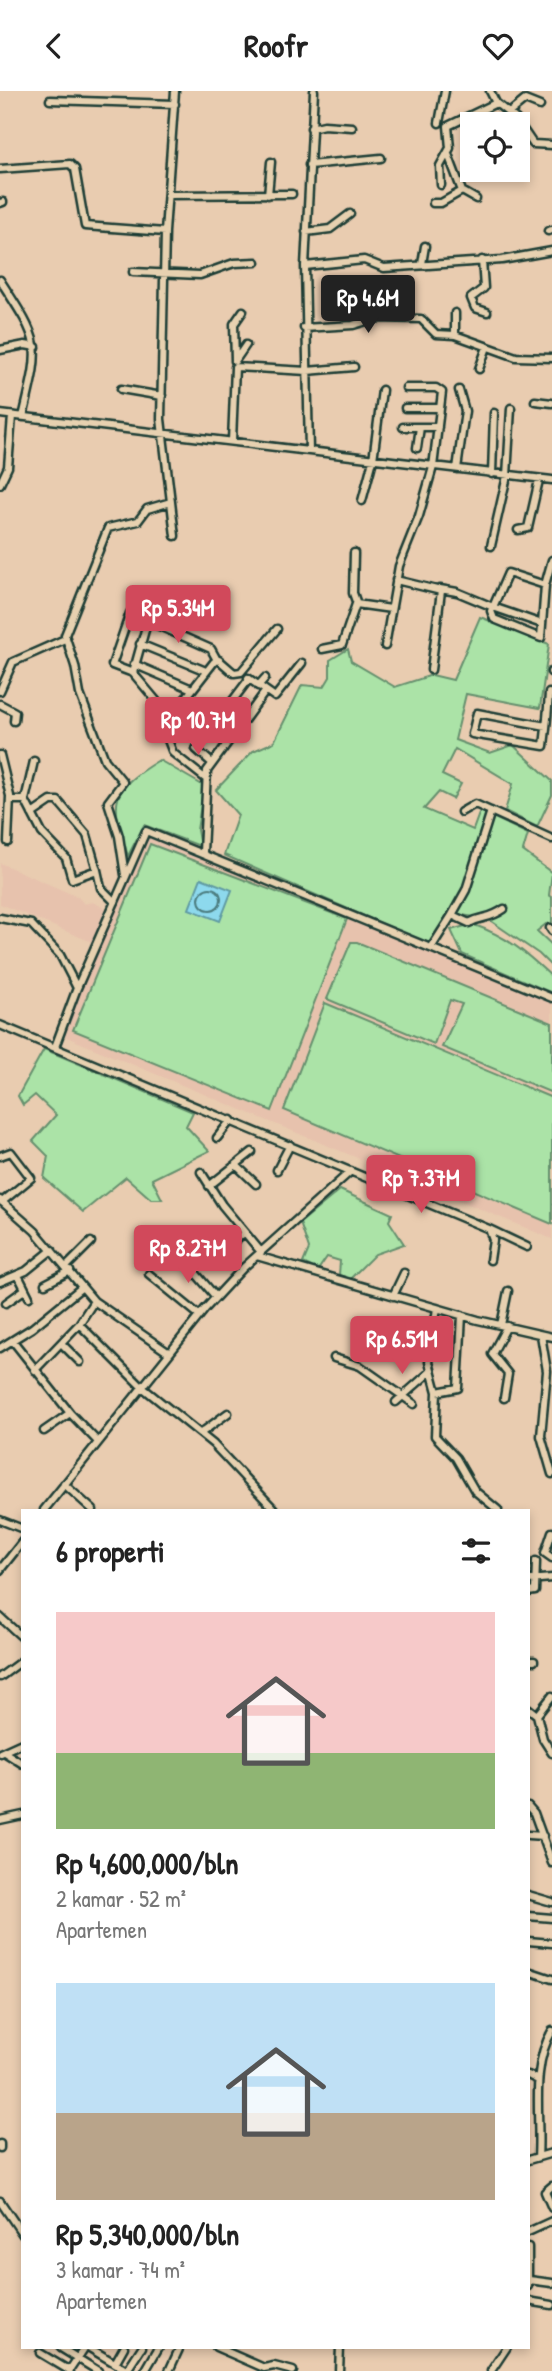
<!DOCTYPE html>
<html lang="id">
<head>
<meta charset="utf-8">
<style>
	:root { --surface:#fff; --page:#f6f6f6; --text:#222; --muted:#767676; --accent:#d1495b }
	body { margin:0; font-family:"Patrick Hand",sans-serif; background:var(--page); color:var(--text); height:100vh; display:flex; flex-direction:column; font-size:26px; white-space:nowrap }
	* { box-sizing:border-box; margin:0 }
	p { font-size:23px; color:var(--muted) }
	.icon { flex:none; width:38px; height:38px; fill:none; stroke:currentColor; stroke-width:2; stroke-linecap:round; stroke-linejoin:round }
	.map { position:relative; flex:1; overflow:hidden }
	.panel { position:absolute; left:21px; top:1418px; width:509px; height:840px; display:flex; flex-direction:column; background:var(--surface); border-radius:0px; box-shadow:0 4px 10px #0003 }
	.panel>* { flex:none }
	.fabs { position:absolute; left:460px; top:21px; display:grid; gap:14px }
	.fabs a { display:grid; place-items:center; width:70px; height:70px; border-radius:0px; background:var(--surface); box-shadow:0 4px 10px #0003; font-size:35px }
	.price { position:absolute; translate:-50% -60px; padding:0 16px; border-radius:7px; background:var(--accent); color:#fff; font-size:23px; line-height:46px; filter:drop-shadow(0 2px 4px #0008) }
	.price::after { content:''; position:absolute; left:50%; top:42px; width:21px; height:16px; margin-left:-10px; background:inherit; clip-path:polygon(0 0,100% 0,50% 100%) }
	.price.active { background:#222; color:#fff }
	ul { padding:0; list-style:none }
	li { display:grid; align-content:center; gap:14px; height:371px; padding:0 35px }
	li span { display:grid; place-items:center; height:217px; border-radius:0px; color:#555 }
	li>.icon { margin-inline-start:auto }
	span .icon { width:126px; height:126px; fill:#fffc; stroke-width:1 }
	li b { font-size:30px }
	h2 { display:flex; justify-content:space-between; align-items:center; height:84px; padding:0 35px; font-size:30px }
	header { display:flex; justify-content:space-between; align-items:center; height:91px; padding:0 35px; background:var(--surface); font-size:32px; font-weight:700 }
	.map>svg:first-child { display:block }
</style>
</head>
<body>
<header><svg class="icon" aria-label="back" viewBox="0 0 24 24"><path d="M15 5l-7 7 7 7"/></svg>Roofr<svg class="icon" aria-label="heart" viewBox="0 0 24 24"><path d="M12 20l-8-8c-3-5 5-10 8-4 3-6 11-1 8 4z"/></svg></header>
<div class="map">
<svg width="552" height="2280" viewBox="0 0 552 2280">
	<rect width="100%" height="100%" fill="#e9ccb0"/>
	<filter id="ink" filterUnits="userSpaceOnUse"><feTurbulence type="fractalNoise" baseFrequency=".0143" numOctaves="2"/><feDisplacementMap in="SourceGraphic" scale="14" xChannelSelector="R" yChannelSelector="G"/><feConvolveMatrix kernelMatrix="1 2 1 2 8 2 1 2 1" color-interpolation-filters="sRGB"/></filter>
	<g filter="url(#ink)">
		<path fill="#e7c2ad" d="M 152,743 L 552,909 L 552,1148 L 64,945 L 63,940 L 99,854 L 0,813 L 0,772 L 78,806 L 84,813 L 92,811 L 113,820 L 143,747 Z"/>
		<path fill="#abe3a7" stroke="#65906e" stroke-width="2" d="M 480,526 L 549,553 L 540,617 L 466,603 L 455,649 L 490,662 L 513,654 L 552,690 L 552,704 L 537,736 L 505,720 L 513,693 L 455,658 L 442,684 L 461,693 L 453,708 L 439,701 L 424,718 L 473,739 L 480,720 L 528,743 L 523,760 L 552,782 L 549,804 L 552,806 L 552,837 L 546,833 L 537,840 L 552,854 L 552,876 L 539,863 L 488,828 L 455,823 L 431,854 L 224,764 L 238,724 L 216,699 L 253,660 L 274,651 L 302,594 L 324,596 L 330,586 L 330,569 L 348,558 L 351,570 L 395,596 L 432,584 L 453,589 Z
			M 159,669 L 204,695 L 197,739 L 200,755 L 144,734 L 128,765 C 112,712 106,701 159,669 Z
			M 150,753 L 347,828 L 272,1020 L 73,939 Z
			M 472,833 C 508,846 524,860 552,886 L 552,902 L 462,863 L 451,839 Z
			M 351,851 L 357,851 L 552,932 L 552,1002 L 442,956 L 462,913 L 450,909 L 434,953 L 327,908 Z
			M 325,912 L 552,1007 L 552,1133 L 284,1019 Z
			M 44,958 L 193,1021 L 186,1035 L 209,1060 L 152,1088 L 162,1108 L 151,1108 L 126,1086 L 83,1121 L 44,1087 L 48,1065 L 33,1050 L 56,1024 L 35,1004 L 23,1014 L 18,1005 Z
			M 340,1099 L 392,1123 L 389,1130 L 404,1153 L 375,1163 L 350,1188 L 339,1184 L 340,1170 L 327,1166 L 318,1179 L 303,1172 L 309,1158 L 300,1132 Z"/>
		<path fill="#8dd9ed" stroke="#619ba3" stroke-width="2" d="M 201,787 L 232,799 L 220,830 L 189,818 Z"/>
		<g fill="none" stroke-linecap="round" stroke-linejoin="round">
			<path stroke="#4b7b7e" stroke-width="2" d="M199 808a11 11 0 1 1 22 0a11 11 0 1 1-22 0Z"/>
			<defs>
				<path id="minor" d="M 490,0 L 496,12 L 516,28 L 533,53 L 552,54
					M 50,9 L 175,13
					M 509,22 L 525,9 L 540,15
					M 439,32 L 445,0
					M 311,37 L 324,34 L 352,36
					M 309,74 L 381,67
					M 0,78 L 70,73 L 75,78 L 85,135 L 165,141
					M 441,94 L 440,75 L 450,57 L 448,35 L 496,12
					M 462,100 L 476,108
					M 169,104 L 292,103
					M 268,104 L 271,71
					M 0,112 L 3,111
					M 433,112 L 441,112 L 462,100 L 448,63
					M 548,140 L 552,139
					M 306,141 L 330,138 L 350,123
					M 482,169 L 484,197 L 471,207 L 475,217 L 487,221
					M 422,173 L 425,155
					M 305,175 L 364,169 L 384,177 L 502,169 L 552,160
					M 133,181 L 200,184 L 234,172 L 256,171
					M 0,189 C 42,254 41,251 23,326
					M 455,222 L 455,244
					M 304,237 L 353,234 L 377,227 L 421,228 L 436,243 L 455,244 L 516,266 L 552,267
					M 0,259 L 25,254 L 36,256
					M 235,270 L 234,233 L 243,220
					M 235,270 L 246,254
					M 479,278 L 487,256
					M 121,298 L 162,305
					M 535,310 L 552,312
					M 405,317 L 440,317
					M 0,323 L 552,389
					M 403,336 L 438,336
					M 232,350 L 235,276 L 307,280 L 354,276
					M 417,357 L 420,336
					M 309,360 L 305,175 L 314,0
					M 457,378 L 465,320 L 459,299
					M 492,383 L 494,322
					M 0,393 L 8,376 L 12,325
					M 362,410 L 373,369 L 382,299
					M 171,411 L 175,445
					M 518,439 L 528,437 L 539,389
					M 491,455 L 507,385 L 511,317
					M 354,462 L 353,502 L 357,513
					M 396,489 L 441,500 L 431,579
					M 440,498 L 457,501 L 493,516 L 508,482 L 545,494 L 552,469
					M 147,532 L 133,582 L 170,626
					M 542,533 L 493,516 L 491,520 L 494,528 L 541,547 L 545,494
					M 140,553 L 206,580
					M 385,555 L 399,475 L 419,425 L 433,376 L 442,301 L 436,297 L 406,297
					M 322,558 L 342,554 L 356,513 L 391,518
					M 134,573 L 192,598
					M 551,581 L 552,581
					M 133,582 L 112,574 L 130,522 L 211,558 L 217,569
					M 248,587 L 275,606 L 302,572
					M 258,595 L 265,587
					M 0,600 L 13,571 L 65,548
					M 0,613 L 15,621 L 14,630
					M 546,635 L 477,622 L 472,643 L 544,655 C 546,638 548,620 549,602 L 552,603
					M 0,664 L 10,705 L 8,751
					M 212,672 L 196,658 L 249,588
					M 206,688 L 173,662 L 163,636 L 214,571 L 219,569 L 234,582 L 241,581 L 277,538
					M 11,709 L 25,709 L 42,742 L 66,767 L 72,788 L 97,779 L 101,797 L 115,811
					M 25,709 L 34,670
					M 461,721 L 475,713 L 552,748
					M 32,723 L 51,710 L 58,710 L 87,744 L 97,779
					M 203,761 L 207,680 L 265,601
					M 125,784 L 119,745 L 108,711 L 123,691 L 105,669 L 80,603 L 75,575 L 65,544 L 108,437 L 138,430 L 147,418 L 171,411 L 161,328 L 165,141 L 175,0
					M 452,824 L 466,799 L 491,720
					M 0,827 L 31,833 L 60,864 L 77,897
					M 550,837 L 552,840
					M 431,857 L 452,824 L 469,832 C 484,824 488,829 504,818
					M 0,934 L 489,1138 L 493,1149 L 490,1169
					M 55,956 L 77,897 L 146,740 L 552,907
					M 217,1047 L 231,1029
					M 0,1065 L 11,1061 L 31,1087 L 2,1111
					M 237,1075 L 256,1093
					M 277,1079 L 290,1054
					M 201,1081 L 222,1114 L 261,1161
					M 209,1095 L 252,1061
					M 0,1109 L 35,1140 L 94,1210 L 169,1262
					M 489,1138 L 527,1156
					M 225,1158 L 244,1142
					M 181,1165 L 216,1206
					M 257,1165 L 478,1229 L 552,1246
					M 67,1175 L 91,1151
					M 149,1183 L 199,1224
					M 18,1184 L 29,1206
					M 0,1191 L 26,1180 L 52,1159
					M 45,1193 L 70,1180
					M 393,1205 L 404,1182
					M 6,1212 L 24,1199
					M 437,1217 L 429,1271 L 437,1301 L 435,1345 L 456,1367 L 475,1400 L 498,1419
					M 79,1233 L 142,1296 L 213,1353 L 275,1419
					M 501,1234 L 508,1200
					M 541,1244 L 547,1280 L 541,1345 L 552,1383
					M 13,1250 L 70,1322 L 98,1351
					M 61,1252 L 80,1271
					M 0,1257 L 32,1237 L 81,1197
					M 334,1267 L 360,1275 L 414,1313
					M 35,1279 L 79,1233 L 94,1210
					M 437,1301 L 458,1297 L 462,1224
					M 504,1307 L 508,1283 L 492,1263 L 507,1235
					M 396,1311 L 430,1281
					M 44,1340 L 70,1322
					M 201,1342 L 228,1322
					M 64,1393 L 93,1419
					M 44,1419 L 205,1218 L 243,1177 L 351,1080
					M 0,1429 L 23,1438
					M 552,1441 L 545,1462 L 552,1467
					M 0,1479 L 23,1450
					M 528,1489 L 552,1487
					M 528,1501 L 535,1500 L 536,1470
					M 0,1526 L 23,1547
					M 528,1570 L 534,1570
					M 0,1586 L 23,1569
					M 528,1617 L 537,1624 L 543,1648 L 552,1662
					M 537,1624 L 552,1605
					M 4,1661 L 23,1673
					M 0,1662 L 22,1652
					M 528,1715 L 534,1722 L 552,1772
					M 0,1729 L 23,1724
					M 528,1744 L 543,1745
					M 528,1804 L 552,1811
					M 528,1825 L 552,1827
					M 528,1850 L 552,1852
					M 528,1880 L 552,1888
					M 528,1984 L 538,1989
					M 0,2053 L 0,2057
					M 538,2066 C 541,2025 530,1977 552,1940
					M 528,2069 L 552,2062
					M 552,2095 L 545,2101 L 552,2117
					M 0,2110 L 23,2144
					M 528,2141 L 552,2130
					M 528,2156 L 528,2195
					M 529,2189 L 552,2192
					M 528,2210 L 552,2214
					M 88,2256 L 128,2280
					M 216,2256 L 264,2277 L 274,2275 L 293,2280
					M 61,2257 L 98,2280
					M 40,2262 L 70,2280
					M 115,2272 L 124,2256
					M 127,2279 L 142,2256
					M 69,2280 L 85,2256
					M 145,2280 L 159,2256
					M 169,2280 L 180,2256
					M 339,2280 L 340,2256
					M 491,2280 L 507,2256"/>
			</defs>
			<use href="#minor" stroke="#1f3d34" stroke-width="11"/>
			<use href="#minor" stroke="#e7d1b0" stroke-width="6"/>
		</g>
	</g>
</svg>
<div class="fabs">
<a><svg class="icon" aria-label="locate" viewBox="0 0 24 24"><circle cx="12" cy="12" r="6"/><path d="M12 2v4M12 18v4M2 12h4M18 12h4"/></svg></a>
</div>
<b class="price active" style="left:368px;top:244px">Rp 4.6M</b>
<b class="price" style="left:178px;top:554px">Rp 5.34M</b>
<b class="price" style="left:198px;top:666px">Rp 10.7M</b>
<b class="price" style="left:421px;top:1124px">Rp 7.37M</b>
<b class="price" style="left:188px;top:1194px">Rp 8.27M</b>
<b class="price" style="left:402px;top:1285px">Rp 6.51M</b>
<section class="panel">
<h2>6 properti<svg class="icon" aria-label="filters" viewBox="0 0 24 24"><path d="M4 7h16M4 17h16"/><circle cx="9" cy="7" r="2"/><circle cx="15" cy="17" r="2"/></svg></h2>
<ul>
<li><span style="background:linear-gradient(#f6c9c9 65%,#8fb573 0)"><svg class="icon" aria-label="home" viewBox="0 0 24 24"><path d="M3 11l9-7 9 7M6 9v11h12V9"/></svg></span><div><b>Rp 4,600,000/bln</b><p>2 kamar · 52 m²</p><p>Apartemen</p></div></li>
<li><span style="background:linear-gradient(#bfe0f5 60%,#b9a48a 0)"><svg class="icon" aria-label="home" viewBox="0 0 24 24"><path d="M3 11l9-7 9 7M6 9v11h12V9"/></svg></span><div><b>Rp 5,340,000/bln</b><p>3 kamar · 74 m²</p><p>Apartemen</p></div></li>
</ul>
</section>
</div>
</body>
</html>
